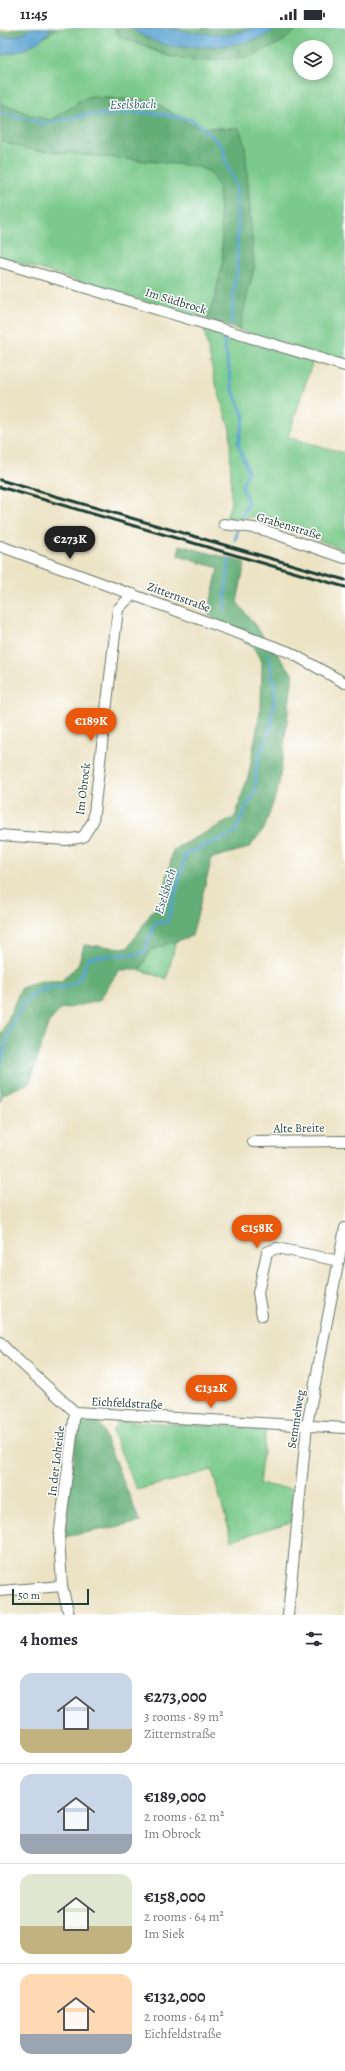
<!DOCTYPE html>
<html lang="en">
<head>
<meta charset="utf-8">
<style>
	:root { --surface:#fff; --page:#f7f7f7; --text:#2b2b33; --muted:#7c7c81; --line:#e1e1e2; --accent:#ea580c }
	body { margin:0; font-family:Alegreya,serif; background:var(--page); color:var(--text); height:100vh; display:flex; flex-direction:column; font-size:15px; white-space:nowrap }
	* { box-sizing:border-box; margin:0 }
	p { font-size:13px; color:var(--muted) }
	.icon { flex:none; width:22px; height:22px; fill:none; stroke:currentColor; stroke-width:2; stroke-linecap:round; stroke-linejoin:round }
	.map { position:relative; height:1587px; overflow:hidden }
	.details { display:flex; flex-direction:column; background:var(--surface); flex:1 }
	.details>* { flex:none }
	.fabs { position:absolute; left:293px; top:12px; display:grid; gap:8px }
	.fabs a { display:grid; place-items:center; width:40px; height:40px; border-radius:50%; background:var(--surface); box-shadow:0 2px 10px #0003; font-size:20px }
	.scale { position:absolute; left:12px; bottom:10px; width:77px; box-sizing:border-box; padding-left:4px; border:2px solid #1f3d34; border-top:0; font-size:11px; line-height:14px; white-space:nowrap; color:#1f3d34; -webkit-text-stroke:3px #fff; paint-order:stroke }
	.price { position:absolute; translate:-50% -34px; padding:0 9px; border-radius:14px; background:var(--accent); color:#fff; font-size:13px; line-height:26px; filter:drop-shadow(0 1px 2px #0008) }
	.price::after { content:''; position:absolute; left:50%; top:24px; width:12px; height:9px; margin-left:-6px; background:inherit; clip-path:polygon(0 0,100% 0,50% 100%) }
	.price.selected { background:#222; color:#fff }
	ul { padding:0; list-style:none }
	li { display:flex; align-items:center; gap:12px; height:100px; padding:0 20px }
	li+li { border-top:1px solid var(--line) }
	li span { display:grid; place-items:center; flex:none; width:112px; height:80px; border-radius:12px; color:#555 }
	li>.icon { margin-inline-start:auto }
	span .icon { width:48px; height:48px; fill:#fffc; stroke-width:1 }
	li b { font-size:17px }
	h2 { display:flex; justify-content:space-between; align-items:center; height:48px; padding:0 20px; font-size:17px }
	.status { display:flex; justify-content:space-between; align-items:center; height:28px; padding:0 20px; background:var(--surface); direction:ltr }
	.status svg { height:11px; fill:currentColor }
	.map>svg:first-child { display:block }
</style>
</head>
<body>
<div class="status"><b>11:45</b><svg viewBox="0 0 49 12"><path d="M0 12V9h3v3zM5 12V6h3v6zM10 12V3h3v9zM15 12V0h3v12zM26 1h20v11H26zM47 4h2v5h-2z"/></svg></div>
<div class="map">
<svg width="345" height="1587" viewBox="0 0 345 1587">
	<rect width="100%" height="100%" fill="#fff"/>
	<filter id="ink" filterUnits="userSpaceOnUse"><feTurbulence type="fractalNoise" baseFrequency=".025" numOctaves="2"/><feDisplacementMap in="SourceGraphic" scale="8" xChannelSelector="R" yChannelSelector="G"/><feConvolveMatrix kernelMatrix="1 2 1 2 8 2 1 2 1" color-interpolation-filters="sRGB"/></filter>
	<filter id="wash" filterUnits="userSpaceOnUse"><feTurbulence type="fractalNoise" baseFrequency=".012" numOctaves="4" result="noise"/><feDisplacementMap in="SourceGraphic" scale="16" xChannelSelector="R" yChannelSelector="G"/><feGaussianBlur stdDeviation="0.9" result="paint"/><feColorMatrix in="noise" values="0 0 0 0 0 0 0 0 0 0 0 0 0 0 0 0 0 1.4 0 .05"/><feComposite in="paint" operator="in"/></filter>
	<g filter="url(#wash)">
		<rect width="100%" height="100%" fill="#ece3c4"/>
		<path fill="#7bca8b" stroke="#4d8460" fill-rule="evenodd" d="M 58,0 L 115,0 L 119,8 L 169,28 L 201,33 L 282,14 L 298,0 L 345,0 L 345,334 L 239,302 L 254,240 L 245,118 L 239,100 L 202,100 L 187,95 L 154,73 L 92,69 L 70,80 L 52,92 L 34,88 L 0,75 L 0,27 L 26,21 ZM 300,19 L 326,19 L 326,45 L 300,45 Z
			M 0,112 L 27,121 L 196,138 L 210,144 L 219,161 L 223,232 L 215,270 L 207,292 L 0,229 Z
			M 204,302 L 313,333 L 288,409 L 345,425 L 345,522 L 257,488 L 243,491 L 226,491 L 231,475 L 230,402 L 215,353 Z
			M 176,912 L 167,951 L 140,942 L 150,922 Z
			M 118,1393 L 266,1400 L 259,1456 L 294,1461 L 291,1494 L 232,1512 L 212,1442 L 137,1462 L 112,1404 Z"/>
		<path fill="#64ae77" stroke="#427656" d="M 19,0 L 58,0 L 26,21 L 0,27 L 0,3 L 2,4 Z
			M 115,0 L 298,0 L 282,14 L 250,29 L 201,33 L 169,28 L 119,8 Z
			M 92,69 L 154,73 L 187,95 L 202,100 L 239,100 L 245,118 L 254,240 L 239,302 L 207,292 L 215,270 L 223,232 L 219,161 L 210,144 L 196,138 L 27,121 L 0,112 L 0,75 L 34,88 L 52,92 L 82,72 Z
			M 180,517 L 245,535 L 237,574 L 293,646 L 279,757 L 265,799 L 249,820 L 212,830 L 192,908 L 150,922 L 140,942 L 119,942 L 99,973 L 60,982 L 48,996 L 30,1054 L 2,1067 L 0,1074 L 0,1010 L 21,960 L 40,953 L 61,953 L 78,937 L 84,917 L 128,920 L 163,867 L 173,822 L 235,789 L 249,745 L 261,678 L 262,634 L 254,621 L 208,586 L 218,540 L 178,528 Z
			M 78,1391 L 98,1392 L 140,1494 L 64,1509 Z"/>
		<path fill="#58a2d0" stroke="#3c7082" d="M 30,0 L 51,0 C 42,16 18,26 0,27 L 0,9 C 10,10 23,8 30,0 Z
			M 131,0 L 165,0 L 188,4 L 229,7 L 256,0 L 276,0 C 260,19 195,21 171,18 C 157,16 142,8 131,0 Z"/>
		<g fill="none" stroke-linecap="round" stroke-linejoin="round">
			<path stroke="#58a2d0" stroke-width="3" d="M 0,85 L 46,96 L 85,87 L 157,85 L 191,92 L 209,105 L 224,121 L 225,133 L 236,158 L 238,192 L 237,236 L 231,295
				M 223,309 L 233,363 L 244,389 L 238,415 L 248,443 L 242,458 L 248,476 L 240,492
				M 235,513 L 238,501
				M 224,584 L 229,532
				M 0,1037 C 7,1014 16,970 42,962 C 54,958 67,962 77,953 C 83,947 84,936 90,929 L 142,926 L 146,921 L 155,895 L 167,894 L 186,826 L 235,805 L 247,777 L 255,764 L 256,742 L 259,728 L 271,699 L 275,664 L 269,626"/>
		</g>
	</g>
	<g filter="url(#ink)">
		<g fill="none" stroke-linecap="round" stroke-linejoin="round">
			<defs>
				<path id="minor" d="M 0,234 L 345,338
					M 224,496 L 261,501 L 345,530
					M 0,518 L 289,624 L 345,655
					M 0,807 L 65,812 L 83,809 L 93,793 L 118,581 L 133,566
					M 253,1114 L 345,1113
					M 262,1288 L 258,1265 L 267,1224 L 277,1220 L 339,1233
					M 0,1314 L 9,1324 L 75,1384 L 59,1509 L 62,1558 L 69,1587
					M 75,1384 L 345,1400
					M 0,1563 L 62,1558
					M 288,1587 L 307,1397 L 345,1200"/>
			</defs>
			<use href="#minor" stroke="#677766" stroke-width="12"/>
			<use href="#minor" stroke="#fff" stroke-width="10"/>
			<path stroke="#1f3d34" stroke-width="3" d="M 0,452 L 345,552
				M 0,459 L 345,559"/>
		</g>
	</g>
	<g text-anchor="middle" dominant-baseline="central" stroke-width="3" stroke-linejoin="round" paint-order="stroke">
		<g font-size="12" fill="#1f3d34" stroke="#fff">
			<text transform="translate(176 273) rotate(17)">Im Südbrock</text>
			<text transform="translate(289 498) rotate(17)">Grabenstraße</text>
			<text transform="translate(179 569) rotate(20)">Zitternstraße</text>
			<text transform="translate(83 761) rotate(-83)">Im Obrock</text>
			<text transform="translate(299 1100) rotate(-1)">Alte Breite</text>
			<text transform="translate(127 1375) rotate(3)">Eichfeldstraße</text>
			<text transform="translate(296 1391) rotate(-81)">Semmelweg</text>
			<text transform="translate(56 1433) rotate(-83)">In der Loheide</text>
		</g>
		<g font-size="13" font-style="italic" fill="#33606b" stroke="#fff">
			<text transform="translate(133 76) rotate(-1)">Eselsbach</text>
			<text transform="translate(165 863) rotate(-73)">Eselsbach</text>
		</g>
	</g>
</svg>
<div class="fabs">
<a><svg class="icon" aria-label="layers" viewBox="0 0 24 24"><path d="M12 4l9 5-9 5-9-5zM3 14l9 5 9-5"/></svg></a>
</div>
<div class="scale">50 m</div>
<b class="price selected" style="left:70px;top:532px">€273K</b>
<b class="price" style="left:91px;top:714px">€189K</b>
<b class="price" style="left:257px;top:1221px">€158K</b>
<b class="price" style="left:211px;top:1381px">€132K</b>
</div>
<section class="details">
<h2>4 homes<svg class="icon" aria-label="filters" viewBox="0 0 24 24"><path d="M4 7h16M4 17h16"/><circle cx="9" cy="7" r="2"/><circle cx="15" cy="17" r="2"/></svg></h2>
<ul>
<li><span style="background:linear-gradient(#c9d6e8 70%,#c2b280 0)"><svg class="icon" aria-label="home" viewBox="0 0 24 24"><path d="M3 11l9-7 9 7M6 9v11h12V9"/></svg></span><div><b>€273,000</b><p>3 rooms · 89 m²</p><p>Zitternstraße</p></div></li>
<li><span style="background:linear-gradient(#c9d6e8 75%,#9aa5b1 0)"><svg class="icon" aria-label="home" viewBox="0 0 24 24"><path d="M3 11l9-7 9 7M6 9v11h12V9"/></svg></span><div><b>€189,000</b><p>2 rooms · 62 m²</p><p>Im Obrock</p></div></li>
<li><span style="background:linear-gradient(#dfe7d0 65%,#c2b280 0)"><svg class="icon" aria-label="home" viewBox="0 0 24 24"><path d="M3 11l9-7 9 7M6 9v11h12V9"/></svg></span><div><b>€158,000</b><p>2 rooms · 64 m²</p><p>Im Siek</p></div></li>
<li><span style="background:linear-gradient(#ffd9b3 75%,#9aa5b1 0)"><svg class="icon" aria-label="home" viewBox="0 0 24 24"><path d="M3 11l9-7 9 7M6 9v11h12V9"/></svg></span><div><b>€132,000</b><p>2 rooms · 64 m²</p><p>Eichfeldstraße</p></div></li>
</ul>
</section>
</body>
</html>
